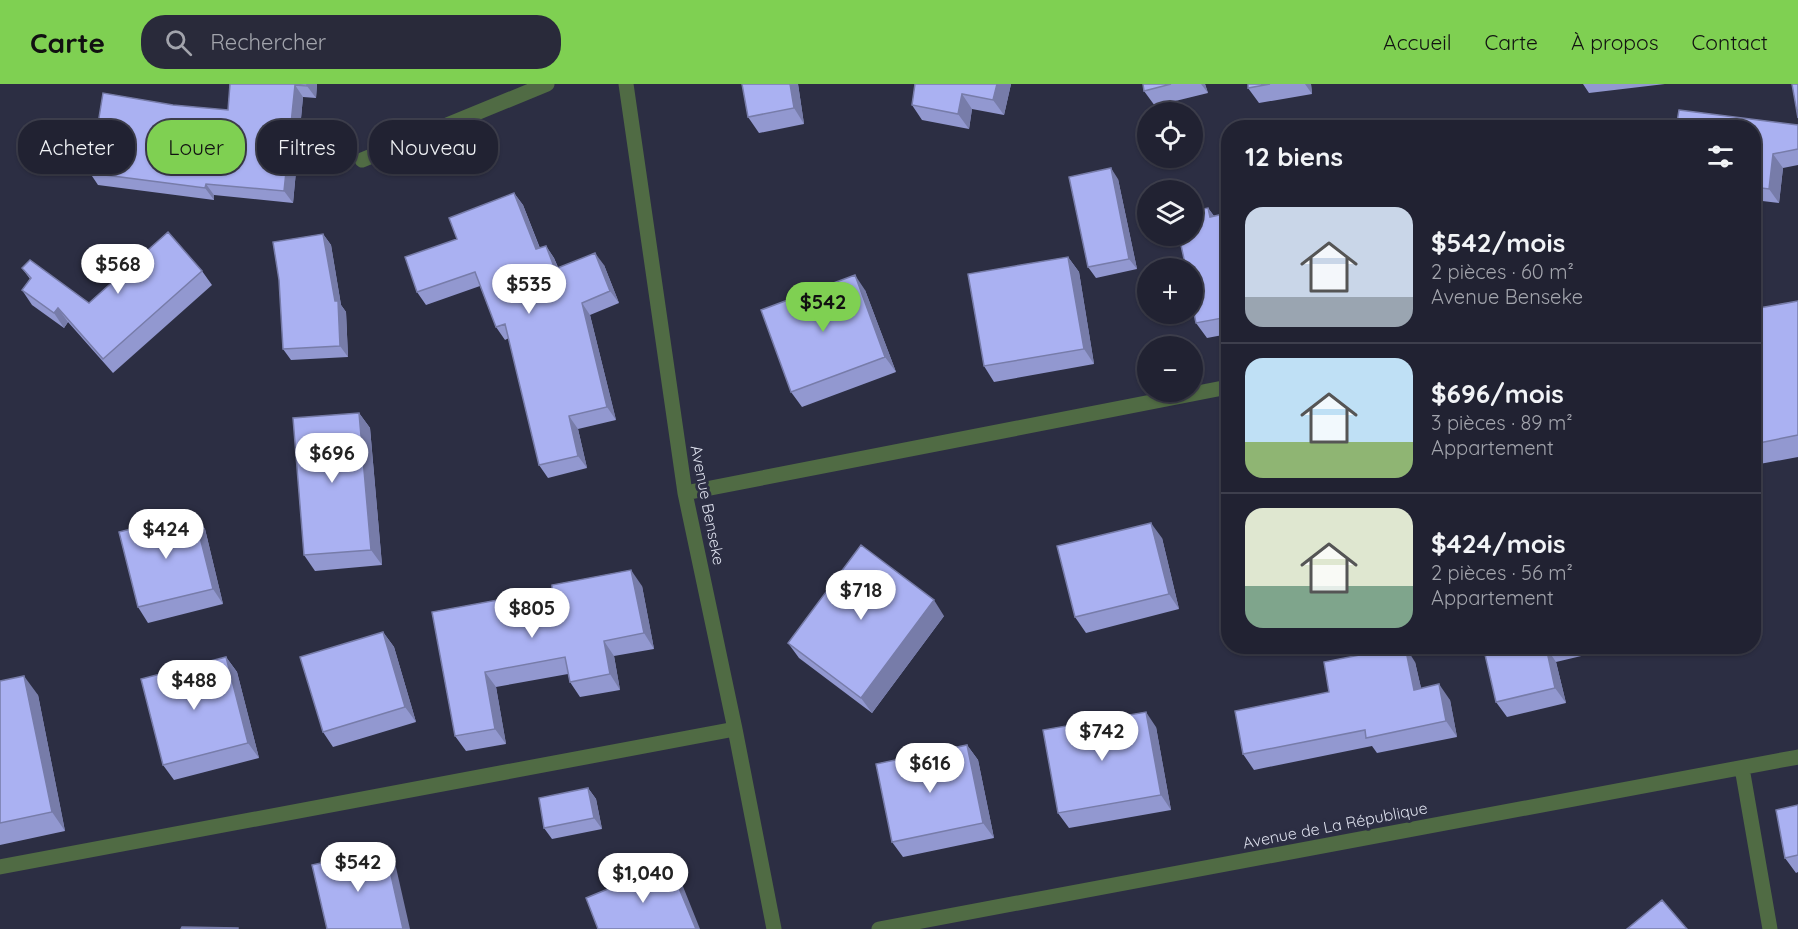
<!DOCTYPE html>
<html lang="fr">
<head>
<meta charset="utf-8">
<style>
	:root { --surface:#212232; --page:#292a3a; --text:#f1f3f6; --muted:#a2a4ac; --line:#3e3f4d; --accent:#7fd052 }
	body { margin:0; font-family:Quicksand,sans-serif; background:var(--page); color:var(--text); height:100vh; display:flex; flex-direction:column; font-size:22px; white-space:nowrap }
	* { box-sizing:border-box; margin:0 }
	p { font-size:20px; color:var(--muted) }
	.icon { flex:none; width:33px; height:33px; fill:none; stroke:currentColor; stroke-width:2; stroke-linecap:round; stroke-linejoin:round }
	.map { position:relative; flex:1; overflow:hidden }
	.sheet { position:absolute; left:1221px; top:36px; width:540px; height:534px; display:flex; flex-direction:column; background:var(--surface); border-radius:24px; box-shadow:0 2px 4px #0004,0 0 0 2px var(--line) }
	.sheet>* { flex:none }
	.hud { position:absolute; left:18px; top:36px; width:570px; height:54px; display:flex; gap:12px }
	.controls { position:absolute; left:1137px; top:18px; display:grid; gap:12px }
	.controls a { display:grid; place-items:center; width:66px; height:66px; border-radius:50%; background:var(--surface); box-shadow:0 2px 4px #0004,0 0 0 2px var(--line); font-size:30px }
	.price { position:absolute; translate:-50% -51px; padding:0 14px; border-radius:21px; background:#fff; color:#222; font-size:20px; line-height:39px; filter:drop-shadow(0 2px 3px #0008) }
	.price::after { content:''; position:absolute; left:50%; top:36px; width:18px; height:14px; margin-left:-9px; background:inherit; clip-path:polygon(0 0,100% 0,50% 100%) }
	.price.active { background:var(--accent); color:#111 }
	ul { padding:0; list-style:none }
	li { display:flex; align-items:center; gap:18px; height:150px; padding:0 24px }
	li+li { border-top:2px solid var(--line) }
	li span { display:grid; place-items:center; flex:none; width:168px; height:120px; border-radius:18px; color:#555 }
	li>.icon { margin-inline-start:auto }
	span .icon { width:72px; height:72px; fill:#fffc; stroke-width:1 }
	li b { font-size:26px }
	h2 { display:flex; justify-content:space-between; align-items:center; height:72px; padding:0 24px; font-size:26px }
	.chip { padding:0 21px; border-radius:24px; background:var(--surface); box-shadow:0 2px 4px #0004,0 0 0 2px var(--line); font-size:21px; line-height:54px }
	.chip.active { background:var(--accent); color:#111 }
	header { display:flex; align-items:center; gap:36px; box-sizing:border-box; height:84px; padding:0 30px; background:var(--accent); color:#111 }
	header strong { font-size:28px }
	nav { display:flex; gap:33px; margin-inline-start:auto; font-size:21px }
	.search { width:420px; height:54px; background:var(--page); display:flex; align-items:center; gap:15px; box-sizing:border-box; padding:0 21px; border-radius:24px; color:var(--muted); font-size:22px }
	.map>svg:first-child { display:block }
</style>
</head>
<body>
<header>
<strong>Carte</strong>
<div class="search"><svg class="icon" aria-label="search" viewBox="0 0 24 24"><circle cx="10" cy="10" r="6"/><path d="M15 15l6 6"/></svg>Rechercher</div>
<nav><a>Accueil</a><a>Carte</a><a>À propos</a><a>Contact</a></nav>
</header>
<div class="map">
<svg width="1798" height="845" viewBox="0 0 1798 845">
	<rect width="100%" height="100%" fill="#2c2e43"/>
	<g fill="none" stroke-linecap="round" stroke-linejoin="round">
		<path stroke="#506b44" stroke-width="15" d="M 626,0 L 685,409 L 735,645 L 774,845
			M 362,76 L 547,0
			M 685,409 L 1228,303
			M 1742,684 L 1770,845
			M 0,783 L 735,645
			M 879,845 L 1798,673"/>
	</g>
	<path fill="#9298d0" d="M 230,0 L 317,0 L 316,14 L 303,13 L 293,119 L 214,111 L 214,116 L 98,101 L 90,89 L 173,21 L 228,26 Z
		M 742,0 L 798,0 L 804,40 L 759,49 L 748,33 Z
		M 1011,0 L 1004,31 L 972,25 L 969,45 L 922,36 L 912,21 Z
		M 1143,0 L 1205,0 L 1208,9 L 1155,22 L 1144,7 Z
		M 1248,0 L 1311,0 L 1312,10 L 1259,19 L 1248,4 Z
		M 1583,0 L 1665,0 L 1589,9 Z
		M 1798,41 L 1798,81 L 1783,84 L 1779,119 L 1754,116 L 1754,44 Z
		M 1118,95 L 1137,185 L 1096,194 L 1088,183 Z
		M 514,109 L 523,121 L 540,164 L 546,162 L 554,174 L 558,183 L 604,181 L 619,219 L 590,231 L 616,336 L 578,345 L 587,384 L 548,394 L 539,381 L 509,254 L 505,256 L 496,243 L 480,202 L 426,221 L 417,208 L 457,155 Z
		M 1208,124 L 1214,132 L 1228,129 L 1228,250 L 1207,254 L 1196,239 Z
		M 323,150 L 331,161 L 341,221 L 346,228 L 348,273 L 291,276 L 283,265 Z
		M 1068,173 L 1079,188 L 1094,280 L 994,298 L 984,282 Z
		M 22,184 L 89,219 L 202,187 L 212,201 L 113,289 L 68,238 L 64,244 L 32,221 L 22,206 L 30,195 Z
		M 865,206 L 896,288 L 802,323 L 791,308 Z
		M 1798,217 L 1798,373 L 1754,381 L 1754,225 Z
		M 359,329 L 370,344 L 382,481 L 315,487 L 304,471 Z
		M 194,429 L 205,445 L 223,520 L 148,539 L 138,523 Z
		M 1162,454 L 1179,525 L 1086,549 L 1075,533 Z
		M 642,502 L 654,565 L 614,572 L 620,606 L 580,613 L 570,598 L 568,590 L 496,603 L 506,660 L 466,667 L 455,652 L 432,528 Z
		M 944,532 L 872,629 L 799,574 L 788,559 Z
		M 383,548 L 394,563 L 416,638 L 333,663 L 323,648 Z
		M 1483,562 L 1614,562 L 1615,564 L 1556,578 L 1566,619 L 1507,633 L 1496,618 Z
		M 226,573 L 237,588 L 259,674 L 174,696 L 163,681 Z
		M 1415,578 L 1421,604 L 1450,616 L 1457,653 L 1377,669 L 1372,662 L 1254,686 L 1243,670 L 1329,608 Z
		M 0,597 L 38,611 L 65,747 L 0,761 Z
		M 1156,643 L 1171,726 L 1069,744 L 1058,729 Z
		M 967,661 L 978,676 L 994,754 L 903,773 L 892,758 Z
		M 588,704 L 596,715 L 602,745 L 552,755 L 544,744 Z
		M 1798,721 L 1798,788 L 1796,789 L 1785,774 Z"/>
	<path fill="#777ca9" d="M 307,0 L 317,0 L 316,14 L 307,2 Z
		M 790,0 L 798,0 L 804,40 L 794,24 Z
		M 997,0 L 1011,0 L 1004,31 L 993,16 Z
		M 1201,0 L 1205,0 L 1208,9 Z
		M 1305,0 L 1311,0 L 1312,10 Z
		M 295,1 L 303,13 L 293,119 L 284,107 Z
		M 962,10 L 972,25 L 969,45 L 958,30 Z
		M 1773,70 L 1783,84 L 1779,119 L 1769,105 Z
		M 1111,84 L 1118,95 L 1137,185 L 1129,175 Z
		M 206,100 L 214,111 L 214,116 L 205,104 Z
		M 514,109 L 523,121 L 545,178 L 536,165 Z
		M 1208,124 L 1219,139 L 1210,133 Z
		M 323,150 L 331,161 L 341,221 L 346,228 L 348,273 L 340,262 L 335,217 Z
		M 546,162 L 554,174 L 563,197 L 555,185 Z
		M 595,169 L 604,181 L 619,219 L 610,207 Z
		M 1068,173 L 1079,188 L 1094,280 L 1084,265 Z
		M 855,191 L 865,206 L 896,288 L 885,273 Z
		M 582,219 L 590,231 L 616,336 L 607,323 Z
		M 58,224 L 68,238 L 64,244 L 54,229 Z
		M 359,329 L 370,344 L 382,481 L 371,466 Z
		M 569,332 L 578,345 L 587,384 L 578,372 Z
		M 194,429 L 205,445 L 223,520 L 213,505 Z
		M 1151,439 L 1162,454 L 1179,525 L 1169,510 Z
		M 631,486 L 642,502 L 654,565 L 644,549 Z
		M 934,516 L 944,532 L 872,629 L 861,614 Z
		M 383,548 L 394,563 L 416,638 L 405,623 Z
		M 604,557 L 614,572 L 620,606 L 610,590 Z
		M 1405,562 L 1415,578 L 1425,621 L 1414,606 Z
		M 1546,563 L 1556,578 L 1566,619 L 1555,604 Z
		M 226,573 L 237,588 L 259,674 L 248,659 Z
		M 485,588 L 496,603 L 506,660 L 495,645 Z
		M 24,592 L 38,611 L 65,747 L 52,728 Z
		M 1439,600 L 1450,616 L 1457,653 L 1446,637 Z
		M 1146,628 L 1156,643 L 1171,726 L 1161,711 Z
		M 967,661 L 978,676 L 994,754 L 983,739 Z
		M 588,704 L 596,715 L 602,745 L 594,734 Z
		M 385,764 L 395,779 L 410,845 L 403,845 Z
		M 669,780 L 680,795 L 700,845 L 696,845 Z"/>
	<path fill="#aab1f2" stroke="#777ca9" stroke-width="1.5" d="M 230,0 L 307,0 L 307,2 L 295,1 L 284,107 L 206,100 L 205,104 L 90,89 L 103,9 L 173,21 L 228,26 Z
		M 742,0 L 790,0 L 794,24 L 748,33 Z
		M 915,0 L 997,0 L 993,16 L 962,10 L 958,30 L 912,21 Z
		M 1143,0 L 1171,0 L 1144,7 Z
		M 1248,0 L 1270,0 L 1248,4 Z
		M 1792,0 L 1798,0 L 1798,34 Z
		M 1679,26 L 1798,41 L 1798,65 L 1773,70 L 1769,105 L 1754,103 L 1754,44 L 1676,44 Z
		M 1111,84 L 1129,175 L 1088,183 L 1069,93 Z
		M 514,109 L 536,165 L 546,162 L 555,185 L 595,169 L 610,207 L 582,219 L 607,323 L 569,332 L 578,372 L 539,381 L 505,240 L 496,243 L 475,188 L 417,208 L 405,173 L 457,155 L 449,134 Z
		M 1208,124 L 1210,133 L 1228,129 L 1228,233 L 1196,239 L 1192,220 L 1192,184 L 1186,184 L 1179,152 L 1192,152 L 1192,127 Z
		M 168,148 L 202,187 L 103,275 L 58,224 L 54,229 L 22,206 L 31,194 L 22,184 L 30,176 L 89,219 Z
		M 323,150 L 335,217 L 338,217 L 340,262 L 283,265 L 279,196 L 273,158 Z
		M 1068,173 L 1084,265 L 984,282 L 968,190 Z
		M 855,191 L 885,273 L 791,308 L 761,226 Z
		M 1798,217 L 1798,351 L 1754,360 L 1754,225 Z
		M 359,329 L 371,466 L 304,471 L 293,334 Z
		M 194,429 L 213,505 L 138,523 L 119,448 Z
		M 1151,439 L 1169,510 L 1075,533 L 1057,462 Z
		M 861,461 L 934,516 L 861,614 L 788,559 Z
		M 631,486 L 644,549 L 604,557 L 610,590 L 570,598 L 565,573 L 485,588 L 495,645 L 455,652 L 432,528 L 552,506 L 552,501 Z
		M 383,548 L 405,623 L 323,648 L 300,573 Z
		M 1405,562 L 1414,606 L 1439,600 L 1446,637 L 1366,654 L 1365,646 L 1243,670 L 1235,627 L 1329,608 L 1324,578 Z
		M 1483,562 L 1547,562 L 1546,563 L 1555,604 L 1496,618 Z
		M 226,573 L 248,659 L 163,681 L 141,595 Z
		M 24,592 L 52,728 L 0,739 L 0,597 Z
		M 1146,628 L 1161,711 L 1058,729 L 1043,646 Z
		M 967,661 L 983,739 L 892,758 L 876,680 Z
		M 588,704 L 594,734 L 544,744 L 539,714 Z
		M 1798,721 L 1798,771 L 1785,774 L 1776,726 Z
		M 385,764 L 403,845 L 327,845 L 312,781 Z
		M 669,780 L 696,845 L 598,845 L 586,814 Z
		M 1662,816 L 1687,845 L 1627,845 Z
		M 182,843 L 238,844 L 238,845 L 181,845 Z"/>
	<g text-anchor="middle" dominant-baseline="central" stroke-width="6" stroke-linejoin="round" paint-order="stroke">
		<g font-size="16" fill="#dcdfec" stroke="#2c2e43">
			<text transform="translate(708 421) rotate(79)">Avenue Benseke</text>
			<text transform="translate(1335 741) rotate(-11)">Avenue de La République</text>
		</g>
	</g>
</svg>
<div class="controls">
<a><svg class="icon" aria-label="locate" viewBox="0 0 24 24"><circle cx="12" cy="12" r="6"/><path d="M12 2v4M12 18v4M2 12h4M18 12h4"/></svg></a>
<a><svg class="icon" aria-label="layers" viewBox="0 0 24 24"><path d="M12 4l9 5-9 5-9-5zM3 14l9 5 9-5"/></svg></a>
<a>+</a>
<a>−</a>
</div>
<b class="price" style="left:118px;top:211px">$568</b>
<b class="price" style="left:529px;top:231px">$535</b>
<b class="price active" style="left:823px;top:249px">$542</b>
<b class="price" style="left:332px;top:400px">$696</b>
<b class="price" style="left:166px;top:476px">$424</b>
<b class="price" style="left:861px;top:537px">$718</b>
<b class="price" style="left:532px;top:555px">$805</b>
<b class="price" style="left:194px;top:627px">$488</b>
<b class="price" style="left:1102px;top:678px">$742</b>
<b class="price" style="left:930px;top:710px">$616</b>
<b class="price" style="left:358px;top:809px">$542</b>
<b class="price" style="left:643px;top:820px">$1,040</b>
<div class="hud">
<a class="chip">Acheter</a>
<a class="chip active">Louer</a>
<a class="chip">Filtres</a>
<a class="chip">Nouveau</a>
</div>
<section class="sheet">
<h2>12 biens<svg class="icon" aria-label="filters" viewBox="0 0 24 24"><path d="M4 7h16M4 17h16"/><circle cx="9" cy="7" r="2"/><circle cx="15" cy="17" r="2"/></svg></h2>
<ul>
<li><span style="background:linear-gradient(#c9d6e8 75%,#9aa5b1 0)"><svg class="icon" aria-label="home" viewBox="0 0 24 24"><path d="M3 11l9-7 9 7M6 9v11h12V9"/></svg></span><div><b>$542/mois</b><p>2 pièces · 60 m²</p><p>Avenue Benseke</p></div></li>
<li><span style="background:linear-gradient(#bfe0f5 70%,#8fb573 0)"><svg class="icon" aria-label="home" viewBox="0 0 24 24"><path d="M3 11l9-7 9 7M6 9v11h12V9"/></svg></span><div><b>$696/mois</b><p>3 pièces · 89 m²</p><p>Appartement</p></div></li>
<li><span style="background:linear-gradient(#dfe7d0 65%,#7fa58c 0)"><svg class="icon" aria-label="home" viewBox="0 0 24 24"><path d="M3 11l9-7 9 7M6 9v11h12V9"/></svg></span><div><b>$424/mois</b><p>2 pièces · 56 m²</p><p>Appartement</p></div></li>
</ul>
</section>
</div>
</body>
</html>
